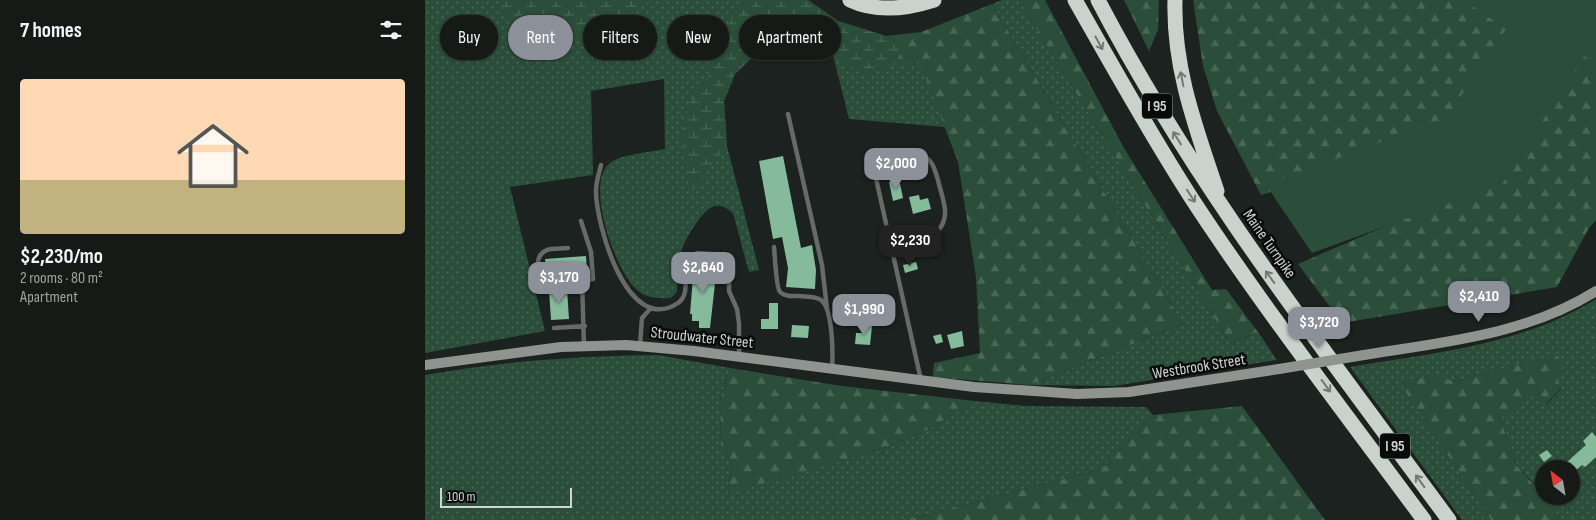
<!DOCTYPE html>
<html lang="en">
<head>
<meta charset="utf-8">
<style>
	:root { --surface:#151a17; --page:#222724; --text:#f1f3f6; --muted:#9da1a1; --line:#343836; --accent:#8c9099 }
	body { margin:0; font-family:"Sofia Sans Condensed",sans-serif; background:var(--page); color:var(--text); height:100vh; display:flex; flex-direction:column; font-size:19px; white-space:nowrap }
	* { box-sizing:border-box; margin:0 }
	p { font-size:16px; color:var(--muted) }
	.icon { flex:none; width:28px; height:28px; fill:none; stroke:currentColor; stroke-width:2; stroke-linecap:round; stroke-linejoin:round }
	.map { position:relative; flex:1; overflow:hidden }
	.drawer { display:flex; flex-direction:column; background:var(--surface); width:425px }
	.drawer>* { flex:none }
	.banner { position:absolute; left:15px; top:15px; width:475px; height:45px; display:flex; gap:10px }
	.needle { width:32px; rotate:329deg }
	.fabs { position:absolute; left:1110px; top:460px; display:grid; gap:10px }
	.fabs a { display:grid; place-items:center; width:45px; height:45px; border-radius:50%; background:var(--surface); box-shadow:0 1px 4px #0004,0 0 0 1px var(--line); font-size:25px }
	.scale { position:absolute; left:15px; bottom:12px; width:132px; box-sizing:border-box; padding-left:5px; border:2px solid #d0d4d2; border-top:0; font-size:14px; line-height:18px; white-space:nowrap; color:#d0d4d2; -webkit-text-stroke:4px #080b09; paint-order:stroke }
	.price { position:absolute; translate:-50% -42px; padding:0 11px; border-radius:10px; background:var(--accent); color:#fff; font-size:16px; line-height:32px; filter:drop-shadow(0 1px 2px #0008) }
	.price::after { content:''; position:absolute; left:50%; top:30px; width:15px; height:11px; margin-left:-8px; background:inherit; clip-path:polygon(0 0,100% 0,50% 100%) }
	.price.current { background:#222; color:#fff }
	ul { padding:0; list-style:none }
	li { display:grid; align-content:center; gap:10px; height:265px; padding:0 20px }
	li+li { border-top:1px solid var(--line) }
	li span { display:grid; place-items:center; height:155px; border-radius:5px; color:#555 }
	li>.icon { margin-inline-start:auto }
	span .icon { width:90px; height:90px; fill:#fffc; stroke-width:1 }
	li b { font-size:21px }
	h2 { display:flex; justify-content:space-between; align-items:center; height:60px; padding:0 20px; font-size:21px }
	.pill { padding:0 18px; border-radius:22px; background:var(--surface); box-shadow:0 1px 4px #0004,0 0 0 1px var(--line); font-size:18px; line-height:45px }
	.pill.current { background:var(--accent); color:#fff }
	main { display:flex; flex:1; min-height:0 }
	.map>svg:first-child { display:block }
</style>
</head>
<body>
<main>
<section class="drawer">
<h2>7 homes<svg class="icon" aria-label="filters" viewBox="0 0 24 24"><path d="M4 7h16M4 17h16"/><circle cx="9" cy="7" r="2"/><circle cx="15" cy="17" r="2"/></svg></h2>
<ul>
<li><span style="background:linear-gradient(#ffd9b3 65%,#c2b280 0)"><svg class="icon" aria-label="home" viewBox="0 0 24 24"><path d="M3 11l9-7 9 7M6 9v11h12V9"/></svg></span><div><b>$2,230/mo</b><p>2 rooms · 80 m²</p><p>Apartment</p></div></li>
</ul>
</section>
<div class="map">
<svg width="1171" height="520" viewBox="0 0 1171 520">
	<defs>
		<pattern id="grass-dots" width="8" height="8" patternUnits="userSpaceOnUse" patternTransform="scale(1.25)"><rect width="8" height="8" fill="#2a4e3a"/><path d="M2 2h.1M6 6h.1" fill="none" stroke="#486756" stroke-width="1.8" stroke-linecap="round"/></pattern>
		<pattern id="forest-firs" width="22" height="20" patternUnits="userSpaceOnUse" patternTransform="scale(1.25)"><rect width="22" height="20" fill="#2a4e3a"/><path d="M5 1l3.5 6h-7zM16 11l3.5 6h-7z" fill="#486756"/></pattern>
		<pattern id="wetland-marsh" width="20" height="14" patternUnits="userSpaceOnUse" patternTransform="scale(1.25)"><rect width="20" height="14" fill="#2a4e3a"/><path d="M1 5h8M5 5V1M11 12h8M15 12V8" fill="none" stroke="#486756"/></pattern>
	</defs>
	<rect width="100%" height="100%" fill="#1c221f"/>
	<path fill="url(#grass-dots)" d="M 0,0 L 383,0 L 413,21 L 461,36 L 477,48 L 472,63 L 495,61 L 520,127 L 424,119 L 408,55 L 363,51 L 331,54 L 310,74 L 299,101 L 302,146 L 334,270 L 324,272 L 308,213 C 302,209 298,205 290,206 C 278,208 259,241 256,252 C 253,264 253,279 252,291 C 248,298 244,299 236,298 C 227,298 219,296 212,290 C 191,273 156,177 188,161 C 200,154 226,152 240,149 L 239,79 L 166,91 L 168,175 L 85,187 L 120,331 L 0,353 Z
		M 577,0 L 594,0 L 805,343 L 833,332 L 852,360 L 689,386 L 604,385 L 758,324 L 567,4 Z
		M 1171,299 L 1171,520 L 1135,520 L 1121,496 L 1146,496 L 1146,469 L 1119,469 L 1119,494 L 1091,465 L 1075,418 L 1112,393 L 1122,404 L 1136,389 L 1130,375 L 1131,356 L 1047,376 L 1031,382 L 1014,377 L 975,382 L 1066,520 L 1037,520 L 925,367 C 1009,353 1097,345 1171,299 Z
		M 233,355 L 305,368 L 295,401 L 296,445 L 307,462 L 303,493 L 466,446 L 506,428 L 550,401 L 602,406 L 721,407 L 728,415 L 677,469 L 482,520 L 0,520 L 0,375 C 77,361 154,356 233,355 Z"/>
	<path fill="url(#forest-firs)" d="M 594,0 L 620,0 L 699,148 L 787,290 L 801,289 L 833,332 L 805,343 Z
		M 699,0 L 734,0 L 733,30 L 724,51 Z
		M 768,0 L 1109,0 L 1023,134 L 836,195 L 792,111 L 778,66 Z
		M 567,4 L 758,324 L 604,385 L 508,377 L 509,363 L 555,353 L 551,277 L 533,162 L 495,62 L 471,64 L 477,48 L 461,36 L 496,32 Z
		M 1171,17 L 1171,220 L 1164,228 L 1132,287 L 917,323 L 873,264 L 1065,181 Z
		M 1131,355 L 1140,364 L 1131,375 L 1136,388 L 1121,404 L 1112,394 L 1075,418 L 1091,465 L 1119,496 L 1124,499 L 1135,520 L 1066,520 L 974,382 L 1014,376 L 1031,382 L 1047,376 Z
		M 305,368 L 417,386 L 550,401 L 506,428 L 466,446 L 303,494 L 307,462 L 296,445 L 295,401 Z
		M 817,406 L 900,520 L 482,520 L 677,469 L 728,415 Z"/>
	<path fill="url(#wetland-marsh)" d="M 73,0 L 228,0 L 176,27 L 130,44 L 85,22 Z
		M 319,0 L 383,0 L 413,21 L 461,36 L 477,48 L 471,64 L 439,75 L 409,55 L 363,51 L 331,54 L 310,74 L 299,101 L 302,146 L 267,191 L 256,135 L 265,102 L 287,71 L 288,48 Z"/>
	<path fill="#2a4e3a" d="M 1039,0 L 1171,0 L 1171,48 L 1164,59 L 1159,56 L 1077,184 L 887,253 L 841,185 L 1021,118 L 1081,29 Z"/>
	<path fill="#85bb9b" d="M 358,156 L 376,248 L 387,245 L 391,270 L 390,289 L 361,287 L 363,268 L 357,237 L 348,239 L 334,161 Z
		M 474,179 L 478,198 L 468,201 L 464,182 Z
		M 494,195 L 495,200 L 503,198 L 506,209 L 488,214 L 484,197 Z
		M 161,256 L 162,273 L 122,276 L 120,259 Z
		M 491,262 L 493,269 L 480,273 L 478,265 Z
		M 269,264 L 292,266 L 285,328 L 274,328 L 274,321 L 267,321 L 267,314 L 265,314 Z
		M 142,289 L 144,319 L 126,320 L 124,290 Z
		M 344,303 L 353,303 L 353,329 L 336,329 L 336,319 L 344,319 Z
		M 367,325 L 384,326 L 383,338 L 366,337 Z
		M 439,325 L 447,326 L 445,345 L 430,344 L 431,333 L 438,333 Z
		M 537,331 L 539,346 L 526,349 L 522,335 Z
		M 516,334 L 518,342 L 511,344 L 508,336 Z
		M 1167,432 L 1171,437 L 1171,457 L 1160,467 L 1157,465 L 1150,471 L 1142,462 L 1161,445 L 1158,441 Z
		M 1122,450 L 1127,456 L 1119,462 L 1114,455 Z"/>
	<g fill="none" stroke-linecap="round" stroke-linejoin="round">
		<path stroke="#676a68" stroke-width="4.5" d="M 363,114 L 397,265 L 402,309
			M 176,165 C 174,173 171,182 171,191 C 171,224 202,337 253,303 C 270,291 250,262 272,253 L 301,255 L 304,264 L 304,291 L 312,309 L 314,323 L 314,357
			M 156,221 L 166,252 L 168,279 L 157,280
			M 349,247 C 350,256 351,288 355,292 C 360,297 368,296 374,296 C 381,297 390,296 396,300 C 408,309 408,354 407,368
			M 143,248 C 137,249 128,248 122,250 C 108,256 112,274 121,282 L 157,280 L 159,346
			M 468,255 C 488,251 522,236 520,210 C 519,200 515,189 513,180 C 510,170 507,158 496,155 C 488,152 474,158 466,160 C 457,162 451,164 450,174 L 496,380
			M 129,328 L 160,326
			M 215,345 L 217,318 L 226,308"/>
		<path stroke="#8f9491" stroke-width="10" d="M 939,355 C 1019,342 1101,335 1171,291
			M 0,365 L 136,347 L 201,345 L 269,351 L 549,387 L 652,394 L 704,392 L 854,369"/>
		<path stroke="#cad2cd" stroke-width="15" d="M 425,0 C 452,13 481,9 509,0
			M 650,0 C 688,67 725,134 767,199 C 839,309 921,414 999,520
			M 673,0 C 770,186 900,351 1024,520
			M 750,0 C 748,68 771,128 792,191"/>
		<path stroke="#8f9491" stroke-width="10" d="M 854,369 L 939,355"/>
	</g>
	<defs><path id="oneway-shaft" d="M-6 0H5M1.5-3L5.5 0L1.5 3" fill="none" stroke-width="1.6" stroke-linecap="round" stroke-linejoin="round" transform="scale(1.25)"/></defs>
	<g stroke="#737875">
		<use href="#oneway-shaft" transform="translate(674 43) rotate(61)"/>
		<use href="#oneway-shaft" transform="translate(757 79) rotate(-101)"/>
		<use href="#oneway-shaft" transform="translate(752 138) rotate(-122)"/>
		<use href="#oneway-shaft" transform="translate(766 196) rotate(57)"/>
		<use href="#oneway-shaft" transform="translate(845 277) rotate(-126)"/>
		<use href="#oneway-shaft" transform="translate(901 386) rotate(54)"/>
		<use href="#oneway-shaft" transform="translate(995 481) rotate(-126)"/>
	</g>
	<g text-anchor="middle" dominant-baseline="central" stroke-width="5" stroke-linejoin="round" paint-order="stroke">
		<g fill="#080b09" stroke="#949896" stroke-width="1">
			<rect x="717" y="93.5" width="30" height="25" rx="4"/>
			<rect x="955" y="433.5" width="30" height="25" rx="4"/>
		</g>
		<g font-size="15" font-weight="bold" fill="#d0d4d2">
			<text x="732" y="106">I 95</text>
			<text x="970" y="446">I 95</text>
		</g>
		<g font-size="16" fill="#d0d4d2" stroke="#080b09">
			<text transform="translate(844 244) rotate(55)">Maine Turnpike</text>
			<text transform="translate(277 338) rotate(6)">Stroudwater Street</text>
			<text transform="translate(774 367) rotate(-9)">Westbrook Street</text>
		</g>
	</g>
</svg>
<div class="fabs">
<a><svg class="needle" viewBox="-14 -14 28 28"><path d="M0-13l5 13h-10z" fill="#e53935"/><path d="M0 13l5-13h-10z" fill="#9da1a1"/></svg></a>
</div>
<div class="scale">100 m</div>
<b class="price" style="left:471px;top:190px">$2,000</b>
<b class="price current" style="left:485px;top:267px">$2,230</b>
<b class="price" style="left:278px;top:294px">$2,640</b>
<b class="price" style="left:134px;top:304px">$3,170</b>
<b class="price" style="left:1054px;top:323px">$2,410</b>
<b class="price" style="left:439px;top:336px">$1,990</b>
<b class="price" style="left:894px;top:349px">$3,720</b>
<div class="banner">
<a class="pill">Buy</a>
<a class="pill current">Rent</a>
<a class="pill">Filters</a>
<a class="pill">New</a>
<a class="pill">Apartment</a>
</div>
</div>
</main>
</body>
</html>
